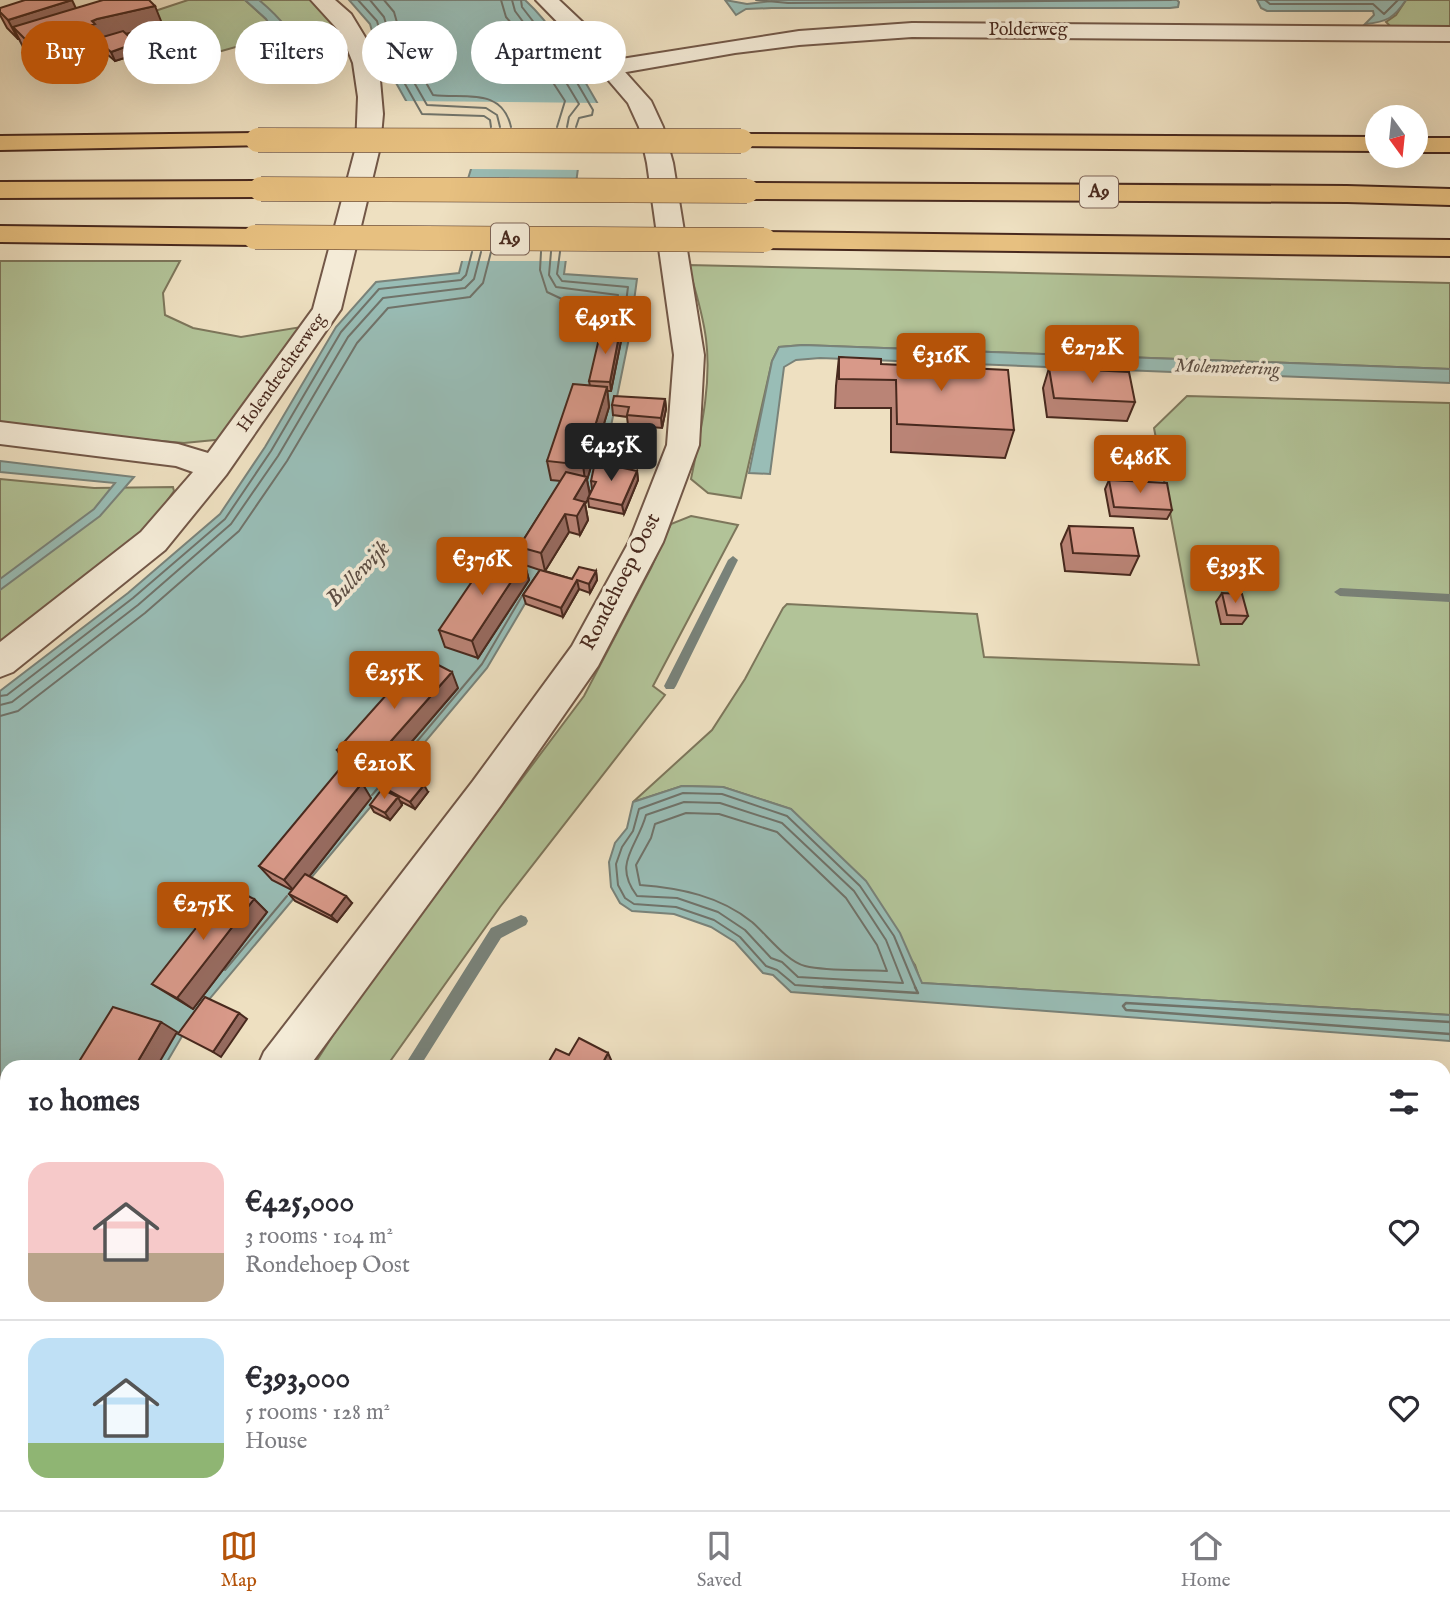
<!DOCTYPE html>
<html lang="en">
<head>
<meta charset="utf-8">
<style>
	:root { --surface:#fff; --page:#f2f2f3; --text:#2b2b33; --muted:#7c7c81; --line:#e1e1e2; --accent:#b45309 }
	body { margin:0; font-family:"IM FELL English",serif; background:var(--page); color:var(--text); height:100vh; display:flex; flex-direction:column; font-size:26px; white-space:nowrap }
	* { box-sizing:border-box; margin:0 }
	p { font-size:23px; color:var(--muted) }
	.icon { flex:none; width:38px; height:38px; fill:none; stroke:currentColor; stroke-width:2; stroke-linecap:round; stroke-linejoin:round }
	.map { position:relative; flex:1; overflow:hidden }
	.panel { position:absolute; left:0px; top:1060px; width:1451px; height:450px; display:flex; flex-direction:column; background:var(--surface); border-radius:21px 21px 0 0; box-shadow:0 7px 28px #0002 }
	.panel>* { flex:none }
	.hud { position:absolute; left:21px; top:21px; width:700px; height:63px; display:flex; gap:14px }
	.needle { width:46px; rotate:165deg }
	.controls { position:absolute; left:1365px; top:105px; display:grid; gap:14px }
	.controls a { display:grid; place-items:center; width:63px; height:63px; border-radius:50%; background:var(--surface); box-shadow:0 7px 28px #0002; font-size:35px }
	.price { position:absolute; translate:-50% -60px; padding:0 16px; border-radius:7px; background:var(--accent); color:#fff; font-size:23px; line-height:46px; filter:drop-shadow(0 2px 4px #0008) }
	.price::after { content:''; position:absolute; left:50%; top:42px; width:21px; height:16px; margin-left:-10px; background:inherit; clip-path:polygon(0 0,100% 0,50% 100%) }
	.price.on { background:#222; color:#fff }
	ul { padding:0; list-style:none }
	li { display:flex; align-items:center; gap:21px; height:175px; padding:0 28px }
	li+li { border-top:2px solid var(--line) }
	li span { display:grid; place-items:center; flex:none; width:196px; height:140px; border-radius:21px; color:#555 }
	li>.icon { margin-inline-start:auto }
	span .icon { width:84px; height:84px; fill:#fffc; stroke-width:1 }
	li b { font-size:30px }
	h2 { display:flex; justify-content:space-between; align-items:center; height:84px; padding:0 28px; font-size:30px }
	.pill { padding:0 24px; border-radius:32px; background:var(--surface); box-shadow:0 7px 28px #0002; font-size:24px; line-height:63px }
	.pill.on { background:var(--accent); color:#fff }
	.menu { display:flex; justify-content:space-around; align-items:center; height:98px; border-top:2px solid var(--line); background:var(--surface); font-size:19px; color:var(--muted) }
	.menu a { display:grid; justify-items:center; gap:4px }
	.menu .on { color:var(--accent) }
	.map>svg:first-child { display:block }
</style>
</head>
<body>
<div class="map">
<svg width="1450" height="1510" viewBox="0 0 1450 1510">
	<rect width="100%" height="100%" fill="#eee0c1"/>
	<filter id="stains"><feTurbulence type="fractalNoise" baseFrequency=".00286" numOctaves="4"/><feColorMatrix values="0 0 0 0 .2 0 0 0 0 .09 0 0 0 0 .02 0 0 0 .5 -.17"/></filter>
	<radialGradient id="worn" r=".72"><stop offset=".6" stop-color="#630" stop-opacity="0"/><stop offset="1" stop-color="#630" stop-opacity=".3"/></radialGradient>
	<path fill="#b2c398" stroke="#7d765b" stroke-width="2" d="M 188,0 L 245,0 L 266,19 L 278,35 L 179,63 L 151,34 L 163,29 L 146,14 Z
		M 259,0 L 318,0 C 332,12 346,32 346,51 L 304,56 L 293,34 Z
		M 1406,0 L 1450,0 L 1450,29 L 1393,29 L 1386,22 L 1396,15 Z
		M 0,261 L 180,261 L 163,293 L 165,315 L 193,328 L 241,337 L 301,327 L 225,439 L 184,443 L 0,427 Z
		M 688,265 L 1450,283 L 1450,369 L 803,345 L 779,347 L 772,361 L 741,498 L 708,493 L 691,479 C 700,434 712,385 706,339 C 703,314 695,289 688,265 Z
		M 1187,396 L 1450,403 L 1450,1015 L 921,983 L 915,965 L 825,844 L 791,809 L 723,787 L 682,786 L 633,802 L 712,730 L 745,679 L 783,608 L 787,604 L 977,614 L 984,657 L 1199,665 L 1154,428 Z
		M 0,479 L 94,488 L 173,487 L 174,491 L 145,532 L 0,644 Z
		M 691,516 L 738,525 L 653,686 L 665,695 L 500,907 L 386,1067 L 312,1068 L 355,1001 L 584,696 L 651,568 L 671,524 Z
		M 67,1503 L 165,1503 L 162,1510 L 64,1510 Z"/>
	<path fill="#99bdb6" stroke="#798279" stroke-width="2" d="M 245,0 L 259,0 C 282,19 296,37 307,64 L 295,67 L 266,19 Z
		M 349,0 L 525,0 C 560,32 583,80 608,121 L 584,123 L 564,274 L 637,279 L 629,338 L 601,475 L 487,668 L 191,1021 L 164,1067 L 7,1068 L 7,1335 L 0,1346 L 0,691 L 128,593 L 220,514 L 265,447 L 336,327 L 376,282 L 459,273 L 470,230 L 453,227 L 485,124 L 418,122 L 377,49 L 370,24 Z
		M 725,0 L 747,4 L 780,0 L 1177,0 L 1179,2 L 1178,7 L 1170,8 L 772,8 L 746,9 L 736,15 Z
		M 1257,0 L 1406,0 C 1394,18 1387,22 1365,24 L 1374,15 L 1373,11 L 1267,11 L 1261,8 Z
		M 803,345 L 1450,369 L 1450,383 L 820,358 L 796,360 L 784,367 L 770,474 L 749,473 L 772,361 L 779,347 Z
		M 0,461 L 134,477 L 100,516 L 0,590 L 0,579 L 94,509 L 115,483 L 0,472 Z
		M 682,786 L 723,787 L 791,809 L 866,881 L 900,933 L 922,983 L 1450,1015 L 1450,1041 L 791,992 L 773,975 L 763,973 L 735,942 L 711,927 L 674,914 L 632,911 L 620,903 L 611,887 L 609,862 L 615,843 L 627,828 L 633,802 Z"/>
	<path fill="#eee0c1" d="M 402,101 L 601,103 L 611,122 L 587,126 L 582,170 L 467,169 L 480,127 L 417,125 Z
		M 465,177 L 581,178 L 569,261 L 459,261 L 466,233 L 450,226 Z"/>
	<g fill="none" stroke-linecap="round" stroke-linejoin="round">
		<path stroke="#70736a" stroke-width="2" d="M 358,0 L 377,21 L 384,47 L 422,114 L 484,116 L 490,120 L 491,127
			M 370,0 L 384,17 L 392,44 L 427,105 L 486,108 L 497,115 L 500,127
			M 384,0 L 394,12 L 402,40 L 433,95 C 465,99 502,87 511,127
			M 501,0 L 506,17 L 524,38 L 565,101 L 557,127
			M 512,0 L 515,11 L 558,69 L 579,104 L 569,117 L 567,127
			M 521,0 L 522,7 L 566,64 L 593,110 L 592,115 L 579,118 L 576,127
			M 756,0 L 788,3 L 1171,0
			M 1265,0 L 1270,4 L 1373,4 L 1384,14 L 1398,0
			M 541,252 L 540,270 L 547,292 L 564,300 L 605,304 L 604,328
			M 551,252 L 549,275 L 556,287 L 618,295 L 614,329
			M 560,252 L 557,274 L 562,281 L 628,287 L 622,333
			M 0,696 L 7,695 L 133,598 L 225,519 L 271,451 L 341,332 L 379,289 L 461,280 L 466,275 L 472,252
			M 0,705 L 12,702 L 138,605 L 231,524 L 278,456 L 348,337 L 383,298 L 465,288 L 474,279 L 481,252
			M 0,716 L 18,711 L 145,613 L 239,531 L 287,461 L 357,343 L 388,308 L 470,297 L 483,283 L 491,252
			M 372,795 L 482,664 L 522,596
			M 684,802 L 720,803 L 782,823 L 854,891 L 886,940 L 903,983 L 798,977 L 782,962 L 771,958 L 745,930 L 718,912 L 677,898 L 637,896 C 612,863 637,848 646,815 Z
			M 686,813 L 719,814 L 777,832 L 846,898 L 877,945 L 887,971 C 861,969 831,972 805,966 C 787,962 766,934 752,922 C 720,896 680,888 640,885 L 636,865 L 651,838 L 655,824 Z
			M 225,970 L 287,896
			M 850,989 L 795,985 L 777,970 L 766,966 L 740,937 L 714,920 L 676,907 L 634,904 L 625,898 L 618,885 L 616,864 L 622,847 L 633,831 L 639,809 L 683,793 L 722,794 L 787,816 L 860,886 L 894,936 L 916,989"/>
		<path stroke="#70736a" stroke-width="2.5" d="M 823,987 L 918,993 L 915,987
			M 1450,1022 L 1126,1003 L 1123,1006 L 1126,1010 L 1450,1034"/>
		<path fill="#798279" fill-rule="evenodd" d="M 733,556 L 738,560 L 676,686 L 674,689 L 666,689 L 664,686 L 728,560 Z
			M 1340,588 L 1450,594 L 1450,602 L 1340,596 L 1334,592 Z
			M 521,915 L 526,917 L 528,921 L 526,925 L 501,938 L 419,1068 L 403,1068 L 491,928 Z
			M 171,1503 L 189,1503 L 186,1510 L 168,1510 Z"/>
		<defs>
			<path id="minor" d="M 311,0 L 335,0 L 351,14 L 371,47 L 380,80 L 383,114 L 380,147 L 341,309 L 226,475 L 165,550 L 13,672 L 0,677 L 0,642 L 141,532 L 193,472 L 176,466 L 0,444 L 0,422 L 178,444 L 208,453 L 313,309 L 356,147 L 358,97 L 353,63 L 341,33 Z
				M 609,61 L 617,63 L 651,101 L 663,127 L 673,163 L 704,355 L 699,445 L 663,542 L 598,666 L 501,805 L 308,1068 L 257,1068 L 264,1052 L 473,781 L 572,646 L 629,542 L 667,445 L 674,355 L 647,163 L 639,127 L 628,103 L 598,68 L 601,63 Z
				M 1450,1311 L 1450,1379 L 1444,1381 L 1444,1314 Z
				M 7,1491 L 7,1503 L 59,1503 L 56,1510 L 0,1510 Z
				M 545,1503 L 601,1503 L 599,1510 L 543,1510 Z
				M 1365,1503 L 1421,1503 L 1418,1510 L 1362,1510 Z"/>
			<path id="tertiary" d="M 536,0 L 559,0 L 594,33 L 615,60 L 799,31 L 912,23 L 1450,27 L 1450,41 L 912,37 L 799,45 L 735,53 L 609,75 L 601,73 L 578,43 Z"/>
			<path id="motorway" d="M 258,133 L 267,135 L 270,140 L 267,145 L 0,150 L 0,136 Z
				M 741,134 L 1377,137 L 1377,151 L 732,146 L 729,141 L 732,136 Z
				M 1416,138 L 1450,138 L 1450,152 L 1416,152 Z
				M 261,181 L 270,184 L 274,189 L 270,194 L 261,197 L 0,198 L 0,182 Z
				M 747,183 L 1347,186 L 1450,189 L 1450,205 L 1347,202 L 747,199 L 738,196 L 734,191 L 738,186 Z
				M 0,226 L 255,229 L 264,231 L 268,237 L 264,243 L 255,245 L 0,242 Z
				M 764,232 L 1450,240 L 1450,256 L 764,248 L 755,246 L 751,240 L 755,234 Z"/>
		</defs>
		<use href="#minor" stroke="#725747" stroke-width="4"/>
		<use href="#tertiary" stroke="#725747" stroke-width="4"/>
		<use href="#motorway" stroke="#48291e" stroke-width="4"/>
		<use href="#minor" fill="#f4ebd7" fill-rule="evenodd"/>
		<use href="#tertiary" fill="#f4ebd7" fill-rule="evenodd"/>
		<use href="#motorway" fill="#e7c080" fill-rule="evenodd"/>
		<defs>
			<path id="motorway-bridge" d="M 258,140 L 741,141
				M 261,189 L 747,191
				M 255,237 L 764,240"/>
		</defs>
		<use href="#motorway-bridge" stroke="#48291e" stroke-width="25" stroke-linecap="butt"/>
		<use href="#motorway-bridge" stroke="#e7c080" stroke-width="24"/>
	</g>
	<path fill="#ba8476" stroke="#48291e" stroke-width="2" d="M 0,8 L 76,8 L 163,26 L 126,34 L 136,43 L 140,53 L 115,61 L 101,49 L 99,45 L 89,49 L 86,46 L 39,61 L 23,47 L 19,39 L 18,39 L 7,28 L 0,15 Z
		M 149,37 L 175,49 L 160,54 L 153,47 Z
		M 620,331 L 621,341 L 611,391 L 607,391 L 609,407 L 587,480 L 590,494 L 592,489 L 591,481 L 637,471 L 638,480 L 624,514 L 589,507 L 588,499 L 585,504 L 588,520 L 580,535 L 569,532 L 545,571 L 572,579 L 596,571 L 597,580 L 590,593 L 579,589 L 563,617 L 526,604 L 523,595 L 540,570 L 525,565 L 529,580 L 478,658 L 445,647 L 439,630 L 523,561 L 519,547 L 561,481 L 551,480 L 547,461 L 590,386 L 589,381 Z
		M 839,357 L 881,364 L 1014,430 L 1005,458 L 891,452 L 891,408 L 835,408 L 836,386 Z
		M 1049,368 L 1135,402 L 1127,421 L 1047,417 L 1043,388 Z
		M 665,399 L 666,409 L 662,428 L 628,425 L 627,417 L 613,415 L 612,405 Z
		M 1109,480 L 1172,510 L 1167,519 L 1110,516 L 1105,489 Z
		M 1069,526 L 1139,556 L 1130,575 L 1065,571 L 1061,544 Z
		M 1222,593 L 1248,616 L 1242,624 L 1221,624 L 1216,602 Z
		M 458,688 L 377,782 L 346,765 L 337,750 Z
		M 383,787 L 428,792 L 415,809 L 400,801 L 402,805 L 390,820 L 374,812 L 370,805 L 386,791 Z
		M 371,798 L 309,877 L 352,903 L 337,922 L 295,901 L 289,894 L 292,890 L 272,880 L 259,866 Z
		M 254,899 L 267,912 L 193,1009 L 152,984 Z
		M 1444,1121 L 1450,1130 L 1450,1242 L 1444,1242 Z
		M 945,1503 L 989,1503 L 1000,1510 L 943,1510 Z
		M 1018,1503 L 1025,1503 L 1038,1510 L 1015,1510 Z
		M 1146,1503 L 1180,1503 L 1192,1510 L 1143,1510 L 1144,1505 Z
		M 1273,1503 L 1310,1503 L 1309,1510 L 1284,1510 Z"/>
	<path fill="#976b60" stroke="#48291e" stroke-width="2" d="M 72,0 L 81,19 L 13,27 L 19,39 L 18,39 L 8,20 Z
		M 155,6 L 163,26 L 106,38 L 96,39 L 99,45 L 89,49 L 79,29 L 97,19 Z
		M 76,26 L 86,46 L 39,61 L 28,42 Z
		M 171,39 L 175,49 L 160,54 L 156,44 Z
		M 136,43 L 140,53 L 115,61 L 111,52 Z
		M 620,331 L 621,341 L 611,391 L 610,382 Z
		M 607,387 L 609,407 L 587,480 L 590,496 L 585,504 L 588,520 L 580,535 L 574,499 L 585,480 L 583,465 Z
		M 665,399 L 666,409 L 662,428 L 661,418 Z
		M 637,471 L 638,480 L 624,514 L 622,505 Z
		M 565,514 L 569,532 L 545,571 L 541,553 Z
		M 524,562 L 529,580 L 478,658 L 472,641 Z
		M 596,571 L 597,580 L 590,593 L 589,584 Z
		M 577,580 L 579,589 L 563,617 L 561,608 Z
		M 452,672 L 458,688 L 377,782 L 368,767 Z
		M 362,783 L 371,798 L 296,893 L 284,880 Z
		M 424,785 L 428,792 L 415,809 L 410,802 Z
		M 398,797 L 402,805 L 390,820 L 385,813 Z
		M 346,896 L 352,903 L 337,922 L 331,916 Z
		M 254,899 L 267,912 L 193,1009 L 177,998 Z
		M 239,1013 L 247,1019 L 221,1057 L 213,1052 Z
		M 161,1022 L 177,1032 L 156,1068 L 134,1068 Z
		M 608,1053 L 612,1062 L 609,1068 L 600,1068 Z
		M 0,1273 L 7,1276 L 7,1285 L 0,1281 Z
		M 7,1290 L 7,1329 L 0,1340 L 0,1300 Z
		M 0,1428 L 7,1431 L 7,1435 L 0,1447 Z
		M 476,1503 L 483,1503 L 480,1510 L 473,1510 Z
		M 803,1503 L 810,1503 L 822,1510 L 816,1510 Z"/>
	<path fill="#d89989" stroke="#48291e" stroke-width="2" d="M 25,0 L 72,0 L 8,20 L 0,12 L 0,8 Z
		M 103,0 L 149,0 L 155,6 L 97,19 L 92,21 L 95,24 L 79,29 L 76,26 L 28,42 L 13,27 Z
		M 123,31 L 136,43 L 111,52 L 96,39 Z
		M 164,32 L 171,39 L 156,44 L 149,37 Z
		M 601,330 L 620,331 L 610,382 L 589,381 Z
		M 839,357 L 881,359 L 881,364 L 1008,370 L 1014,430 L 897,424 L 896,380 L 839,379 Z
		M 1049,368 L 1129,372 L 1135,402 L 1054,398 Z
		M 573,384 L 607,387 L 583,465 L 547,461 Z
		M 614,396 L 665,399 L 661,418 L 627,415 L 629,407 L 612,405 Z
		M 595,462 L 637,471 L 622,505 L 588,498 L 596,482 L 591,481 Z
		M 566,472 L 587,477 L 574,499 L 585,502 L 577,516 L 565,514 L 541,553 L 519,547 Z
		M 1109,480 L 1167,483 L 1172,510 L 1114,507 Z
		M 1069,526 L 1133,528 L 1139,556 L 1073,553 Z
		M 492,552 L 524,562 L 472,641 L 439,630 Z
		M 579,567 L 596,571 L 589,584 L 577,580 L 561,608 L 523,595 L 540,570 L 572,579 Z
		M 1222,593 L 1242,594 L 1248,616 L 1227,615 Z
		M 421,656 L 452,672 L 368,767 L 337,750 Z
		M 398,770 L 424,785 L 410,802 L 383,787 Z
		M 338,771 L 362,783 L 284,880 L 259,866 Z
		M 382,789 L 398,797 L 385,813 L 370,805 Z
		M 305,874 L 346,896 L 331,916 L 289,894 Z
		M 229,886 L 254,899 L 177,998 L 152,984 Z
		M 205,997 L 239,1013 L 213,1052 L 178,1034 Z
		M 113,1007 L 161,1022 L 134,1068 L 75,1068 Z
		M 579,1038 L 608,1053 L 600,1068 L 545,1068 L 556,1049 L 569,1055 Z
		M 530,1062 L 541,1068 L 527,1068 Z
		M 1444,1121 L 1450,1130 L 1450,1218 L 1444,1217 Z
		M 0,1281 L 7,1285 L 7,1290 L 0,1300 Z
		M 295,1503 L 476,1503 L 473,1510 L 292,1510 Z
		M 675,1503 L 804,1503 L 816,1510 L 687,1510 Z
		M 950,1503 L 989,1503 L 1000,1510 L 948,1510 Z
		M 1025,1503 L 1038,1510 L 1022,1510 Z
		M 1169,1503 L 1180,1503 L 1186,1505 L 1192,1510 L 1160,1510 Z
		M 1284,1503 L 1310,1503 L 1309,1510 L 1296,1510 Z"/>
	<g text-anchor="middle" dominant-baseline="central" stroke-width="7" stroke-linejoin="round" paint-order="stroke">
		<g font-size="18" fill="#48291e" stroke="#f4ebd7">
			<text x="1028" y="30">Polderweg</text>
			<text transform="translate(282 373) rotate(-55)">Holendrechterweg</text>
		</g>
		<g fill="#f4ebd7" stroke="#7c6356" stroke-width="2">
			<rect x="1080" y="176.5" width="38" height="31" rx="5"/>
			<rect x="491" y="223.5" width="38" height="31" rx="5"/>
		</g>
		<g font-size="19" font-weight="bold" fill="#48291e">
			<text x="1099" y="192">A9</text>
			<text x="510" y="239">A9</text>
		</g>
		<g font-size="19" font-style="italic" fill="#5c4e44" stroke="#f4ebd7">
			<text transform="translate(1227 368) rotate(2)">Molenwetering</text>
		</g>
		<g font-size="21" fill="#48291e" stroke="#f4ebd7">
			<text transform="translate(621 582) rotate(-63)">Rondehoep Oost</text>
		</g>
		<g font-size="23" font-style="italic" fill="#5c4e44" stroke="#f4ebd7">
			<text transform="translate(358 574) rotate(-47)">Bullewijk</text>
		</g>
	</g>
	<rect width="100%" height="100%" filter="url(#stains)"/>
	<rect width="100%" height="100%" fill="url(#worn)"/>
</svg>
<div class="controls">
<a><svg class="needle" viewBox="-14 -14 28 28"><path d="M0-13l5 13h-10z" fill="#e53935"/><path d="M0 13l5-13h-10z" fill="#7c7c81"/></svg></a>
</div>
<b class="price" style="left:605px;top:356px">€491K</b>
<b class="price" style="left:1092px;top:385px">€272K</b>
<b class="price" style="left:941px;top:393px">€316K</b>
<b class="price on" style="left:611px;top:483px">€425K</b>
<b class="price" style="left:1140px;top:495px">€486K</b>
<b class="price" style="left:482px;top:597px">€376K</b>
<b class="price" style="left:1235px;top:605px">€393K</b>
<b class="price" style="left:394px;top:711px">€255K</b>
<b class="price" style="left:384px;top:801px">€210K</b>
<b class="price" style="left:203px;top:942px">€275K</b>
<div class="hud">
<a class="pill on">Buy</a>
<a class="pill">Rent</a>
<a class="pill">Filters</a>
<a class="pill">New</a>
<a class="pill">Apartment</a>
</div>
<section class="panel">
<h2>10 homes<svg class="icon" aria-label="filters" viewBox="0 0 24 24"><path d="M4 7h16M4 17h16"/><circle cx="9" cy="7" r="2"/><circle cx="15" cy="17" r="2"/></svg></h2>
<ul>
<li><span style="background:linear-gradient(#f6c9c9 65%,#b9a48a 0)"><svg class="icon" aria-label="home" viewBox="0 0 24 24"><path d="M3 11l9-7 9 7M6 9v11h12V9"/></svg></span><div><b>€425,000</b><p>3 rooms · 104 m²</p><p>Rondehoep Oost</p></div><svg class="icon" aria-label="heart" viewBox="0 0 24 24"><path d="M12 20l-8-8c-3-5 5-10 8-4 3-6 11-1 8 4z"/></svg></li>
<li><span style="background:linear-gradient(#bfe0f5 75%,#8fb573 0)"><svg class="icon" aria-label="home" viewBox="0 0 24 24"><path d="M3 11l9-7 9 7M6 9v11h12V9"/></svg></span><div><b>€393,000</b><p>5 rooms · 128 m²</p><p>House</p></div><svg class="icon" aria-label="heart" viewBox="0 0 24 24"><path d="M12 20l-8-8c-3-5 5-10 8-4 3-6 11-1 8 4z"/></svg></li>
</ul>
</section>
</div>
<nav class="menu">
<a class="on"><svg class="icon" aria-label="map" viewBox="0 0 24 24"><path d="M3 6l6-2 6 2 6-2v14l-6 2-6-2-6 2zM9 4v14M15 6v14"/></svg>Map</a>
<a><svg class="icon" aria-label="saved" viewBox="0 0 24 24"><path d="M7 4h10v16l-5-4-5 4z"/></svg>Saved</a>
<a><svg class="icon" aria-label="home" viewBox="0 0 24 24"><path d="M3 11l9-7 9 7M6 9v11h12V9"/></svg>Home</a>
</nav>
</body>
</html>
